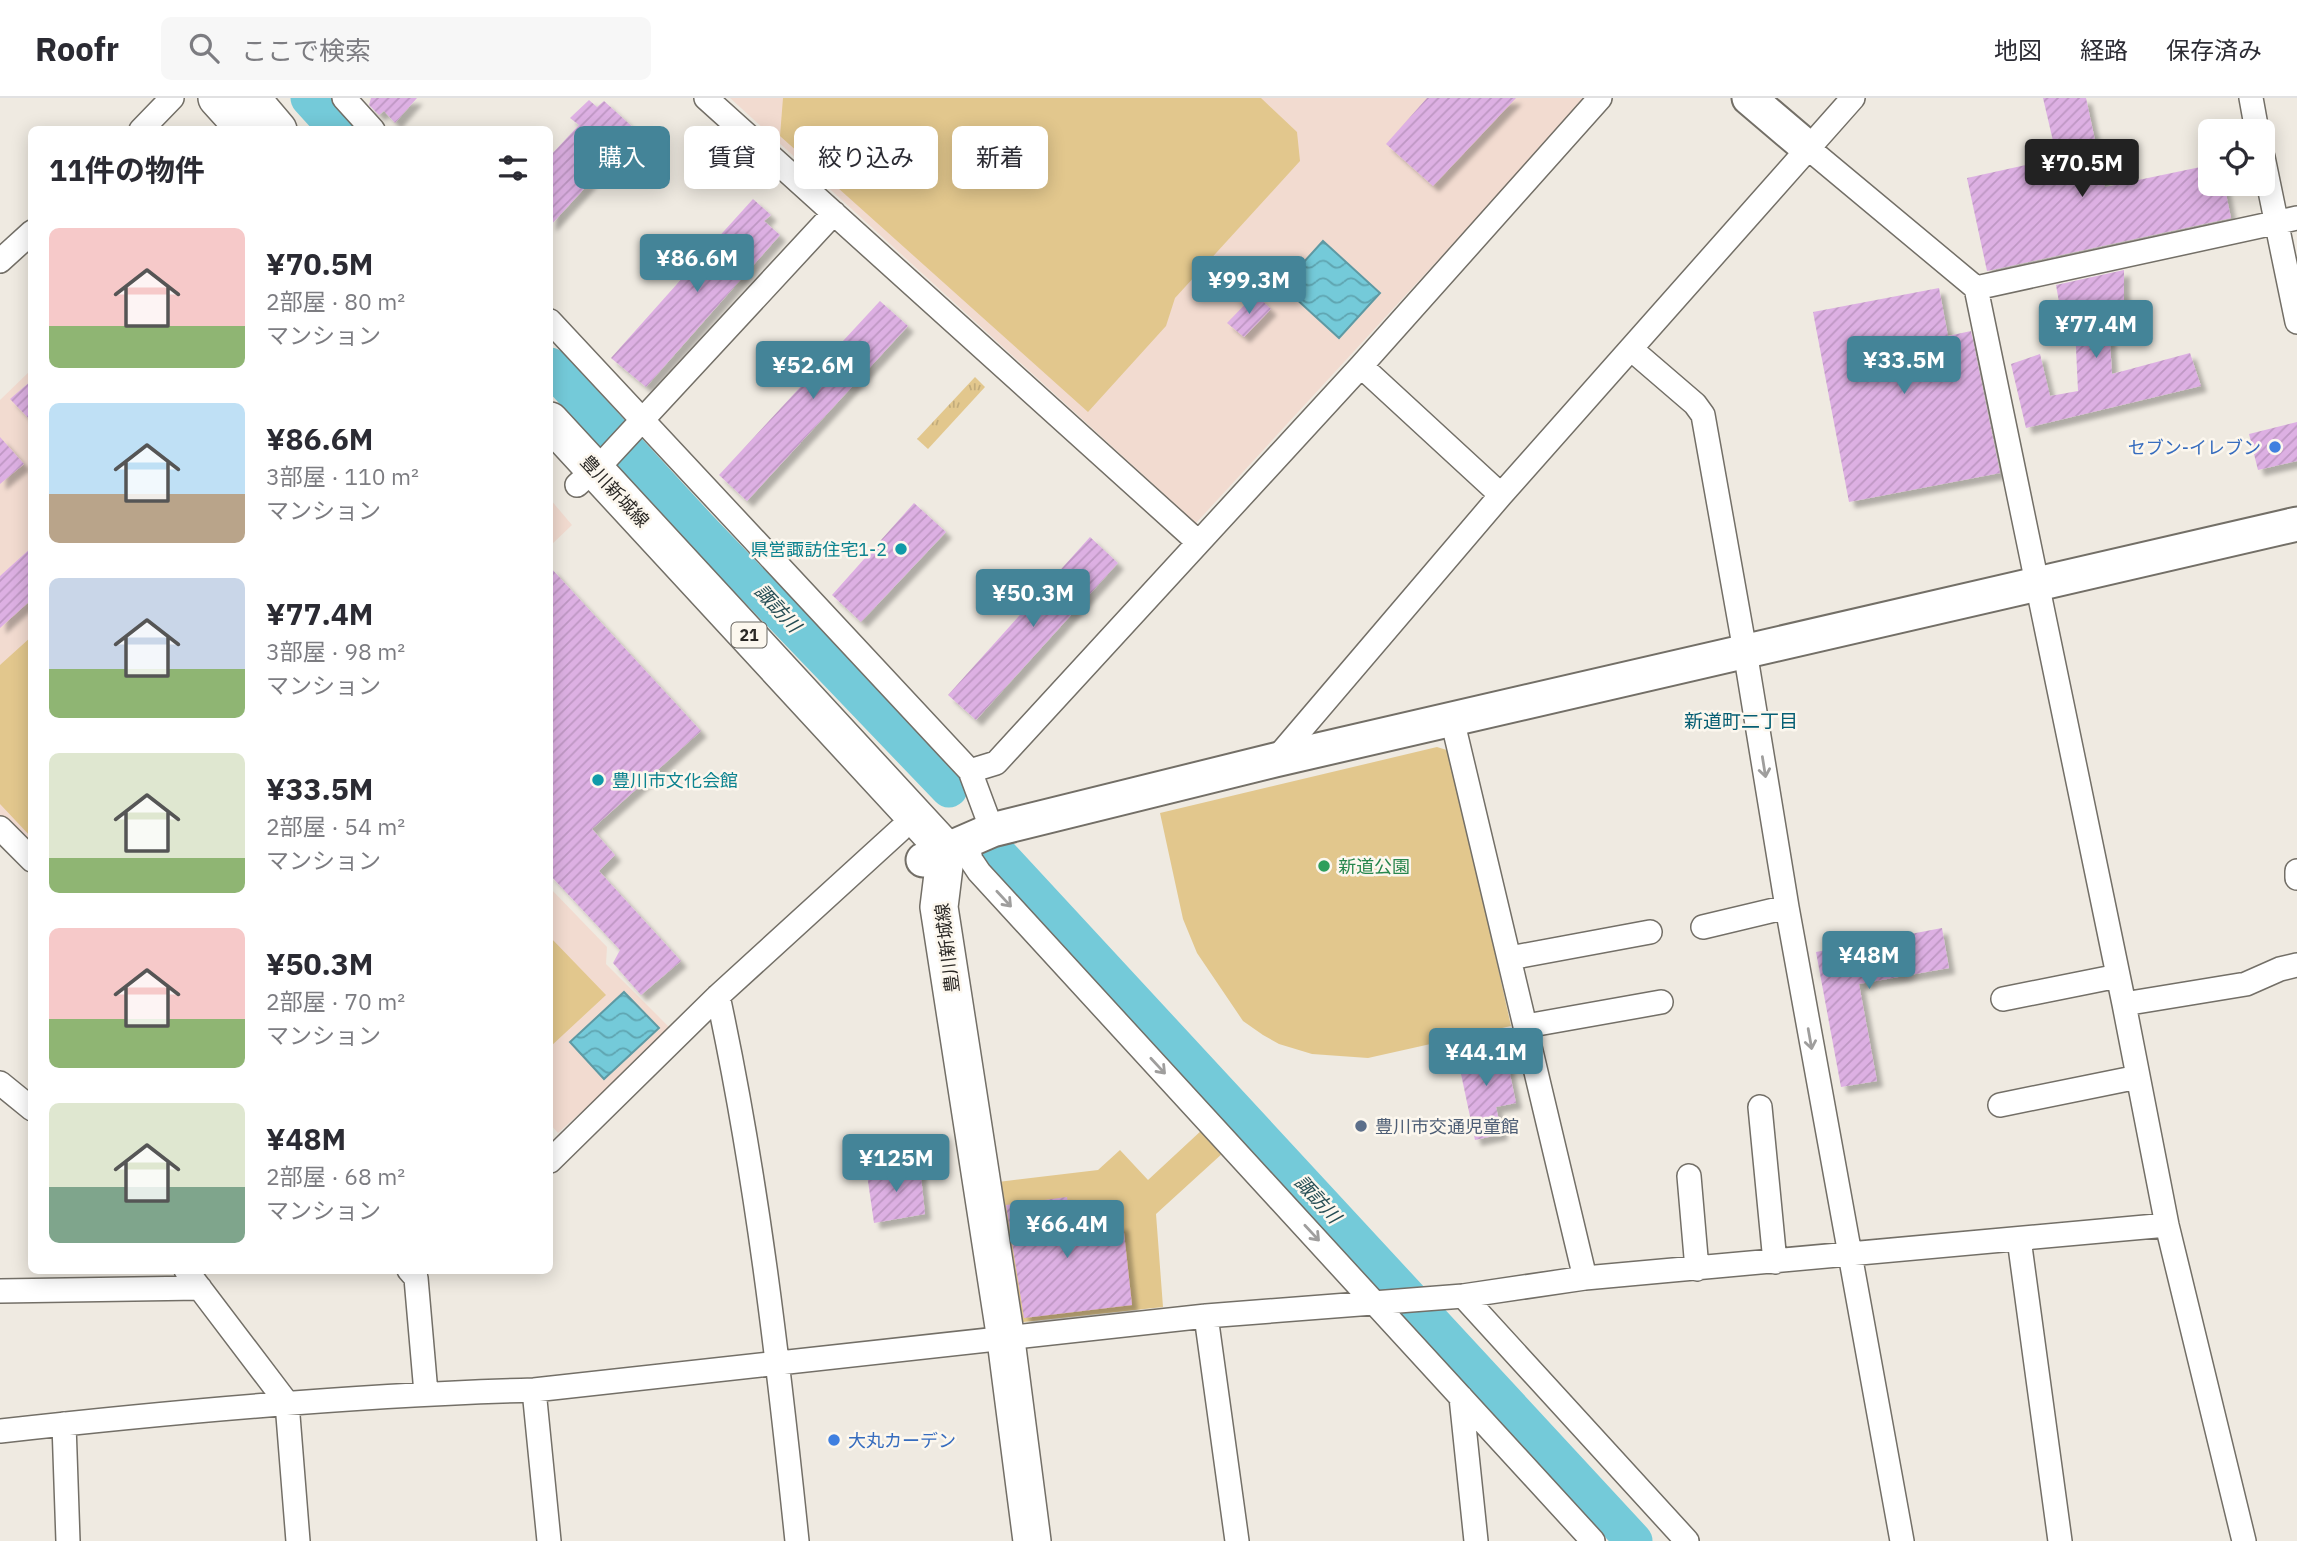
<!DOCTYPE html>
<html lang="ja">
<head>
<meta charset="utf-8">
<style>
	:root { --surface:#fff; --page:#f7f7f7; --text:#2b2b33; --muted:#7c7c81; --line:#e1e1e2; --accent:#448498 }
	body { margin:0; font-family:"IBM Plex Sans","Noto Sans JP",sans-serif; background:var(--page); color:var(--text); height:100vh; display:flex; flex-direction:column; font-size:26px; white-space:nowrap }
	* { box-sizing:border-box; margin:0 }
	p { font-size:23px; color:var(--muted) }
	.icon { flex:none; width:38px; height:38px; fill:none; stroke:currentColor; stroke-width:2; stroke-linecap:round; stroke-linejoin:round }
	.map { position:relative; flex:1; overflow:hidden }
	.panel { position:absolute; left:28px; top:28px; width:525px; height:1148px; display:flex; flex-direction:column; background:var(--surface); border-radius:10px; box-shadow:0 4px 18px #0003 }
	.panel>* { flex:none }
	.banner { position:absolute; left:574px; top:28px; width:665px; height:63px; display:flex; gap:14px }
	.tools { position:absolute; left:2198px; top:21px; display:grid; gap:14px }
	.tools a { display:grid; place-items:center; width:77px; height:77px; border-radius:10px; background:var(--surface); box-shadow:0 4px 18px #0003; font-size:35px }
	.price { position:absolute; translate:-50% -60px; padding:0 16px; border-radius:7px; background:var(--accent); color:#fff; font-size:23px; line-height:46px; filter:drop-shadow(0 2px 4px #0008) }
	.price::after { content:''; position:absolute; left:50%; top:42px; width:21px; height:16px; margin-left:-10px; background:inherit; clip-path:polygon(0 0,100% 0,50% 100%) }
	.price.on { background:#222; color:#fff }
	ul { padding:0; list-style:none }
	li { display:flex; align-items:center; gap:21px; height:175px; padding:0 21px }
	li span { display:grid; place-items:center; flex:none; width:196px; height:140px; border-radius:10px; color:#555 }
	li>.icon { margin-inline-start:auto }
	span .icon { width:84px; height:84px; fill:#fffc; stroke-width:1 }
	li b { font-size:30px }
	h2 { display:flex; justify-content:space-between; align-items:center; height:84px; padding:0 21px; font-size:30px }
	.pill { padding:0 24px; border-radius:10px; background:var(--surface); box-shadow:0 4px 18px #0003; font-size:24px; line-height:63px }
	.pill.on { background:var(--accent); color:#fff }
	header { display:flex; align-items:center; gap:42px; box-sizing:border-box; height:98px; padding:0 35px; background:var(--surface); border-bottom:2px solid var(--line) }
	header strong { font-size:33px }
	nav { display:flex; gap:38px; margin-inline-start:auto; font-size:24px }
	.search { width:490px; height:63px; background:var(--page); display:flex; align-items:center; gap:18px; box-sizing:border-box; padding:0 24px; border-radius:10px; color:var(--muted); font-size:26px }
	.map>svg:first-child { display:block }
</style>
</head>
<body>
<header>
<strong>Roofr</strong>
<div class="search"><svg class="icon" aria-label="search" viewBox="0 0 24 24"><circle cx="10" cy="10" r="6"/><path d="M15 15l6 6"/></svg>ここで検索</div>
<nav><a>地図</a><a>経路</a><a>保存済み</a></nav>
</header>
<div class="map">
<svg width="2297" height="1443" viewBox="0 0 2297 1443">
	<defs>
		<pattern id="grass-tufts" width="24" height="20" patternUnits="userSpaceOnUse" patternTransform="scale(1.75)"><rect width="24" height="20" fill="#e2c78d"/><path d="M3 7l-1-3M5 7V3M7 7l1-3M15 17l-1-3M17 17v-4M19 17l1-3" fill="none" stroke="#c2ab7a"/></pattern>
		<pattern id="water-waves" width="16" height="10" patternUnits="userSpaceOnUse" patternTransform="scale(1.75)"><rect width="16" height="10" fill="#74cad9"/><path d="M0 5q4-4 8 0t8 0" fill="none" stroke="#5fa4b0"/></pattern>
		<pattern id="building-hatch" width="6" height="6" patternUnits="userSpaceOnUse" patternTransform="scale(1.75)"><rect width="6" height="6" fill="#ddb0e3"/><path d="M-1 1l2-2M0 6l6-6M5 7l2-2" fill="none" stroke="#be97c3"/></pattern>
		<filter id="shadow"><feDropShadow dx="6" dy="6" stdDeviation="2" flood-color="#0004"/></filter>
	</defs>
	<rect width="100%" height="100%" fill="#efeae1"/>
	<path fill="#f2dbd0" d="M 730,0 L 1587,0 L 1196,425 Z
		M 31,272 L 31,752 L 0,719 L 0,302 Z
		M 550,401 L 572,427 L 550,448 Z
		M 550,790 L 607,849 L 606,866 L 672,932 L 558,1035 L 550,1026 Z"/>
	<path fill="url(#grass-tufts)" d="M 975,279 L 985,289 L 928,351 L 917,341 Z"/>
	<path fill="#e2c78d" d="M 783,0 L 1261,0 L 1297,34 L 1300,63 L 1175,200 L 1166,228 L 1088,314 L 780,38 Z
		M 31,539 L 31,739 L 0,706 L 0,567 Z
		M 1437,649 L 1450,653 L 1511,928 L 1368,960 L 1312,956 L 1279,946 L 1263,937 L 1243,923 L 1197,855 L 1183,821 L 1160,715 Z
		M 550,839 L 606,897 L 550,949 Z
		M 1203,1031 L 1224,1054 L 1156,1116 L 1163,1209 L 1014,1225 L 998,1084 L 1098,1072 L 1120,1052 L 1148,1082 Z"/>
	<path fill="url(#water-waves)" stroke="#5e99a3" stroke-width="2" d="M 1323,143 L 1380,195 L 1339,240 L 1282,188 Z
		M 624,894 L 659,930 L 604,981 L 570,944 Z"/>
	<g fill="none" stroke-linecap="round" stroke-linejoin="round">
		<path stroke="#74cad9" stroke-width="37" d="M 309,0 L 338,32
			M 550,268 L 698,429 L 949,691
			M 1001,759 L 1634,1443"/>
	</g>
	<path fill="url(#building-hatch)" filter="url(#shadow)" d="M 371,0 L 417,0 L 395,25 L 384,13 L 379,17 L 369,7 Z
		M 1427,0 L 1516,0 L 1433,88 L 1386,46 Z
		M 2043,0 L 2086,0 L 2105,89 L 2210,67 L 2210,86 L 2224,86 L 2231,120 L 1987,173 L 1967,80 L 2057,60 Z
		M 589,2 L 597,9 L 604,3 L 637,33 L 550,128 L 550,58 L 579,27 L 570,20 Z
		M 753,101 L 771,117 L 764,123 L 780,137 L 646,289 L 611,260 L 685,177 L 673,166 L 684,153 L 696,164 Z
		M 2124,172 L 2124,211 L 2108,212 L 2112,276 L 2190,255 L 2201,288 L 2026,330 L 2011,266 L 2040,256 L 2050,298 L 2078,293 L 2075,229 L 2064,232 L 2056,187 Z
		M 1939,190 L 1948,238 L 1971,233 L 2000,375 L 1849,404 L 1813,214 Z
		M 1255,196 L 1271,211 L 1244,239 L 1227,225 Z
		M 880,203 L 908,228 L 747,403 L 719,377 Z
		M 32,282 L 32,324 L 10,301 Z
		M 2297,324 L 2297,363 L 2258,372 L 2249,336 Z
		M 0,339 L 24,366 L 0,386 Z
		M 914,405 L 946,434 L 861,524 L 832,497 Z
		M 1090,439 L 1118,465 L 976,622 L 948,597 Z
		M 32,449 L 32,501 L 0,530 L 0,478 Z
		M 550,469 L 701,633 L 592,731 L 615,757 L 599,773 L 681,863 L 641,897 L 613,865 L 620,852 L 550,777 Z
		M 1942,830 L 1949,870 L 1859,886 L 1877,983 L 1841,989 L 1816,854 Z
		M 1504,947 L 1516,1005 L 1496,1009 L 1502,1036 L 1475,1042 L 1457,957 Z
		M 920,1069 L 925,1116 L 874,1125 L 867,1076 Z
		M 1067,1099 L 1069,1112 L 1087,1111 L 1089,1130 L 1123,1126 L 1132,1207 L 1024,1220 L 1006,1107 Z"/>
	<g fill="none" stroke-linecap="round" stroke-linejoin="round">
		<defs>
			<path id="street" d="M 344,0 L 373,32
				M 706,0 L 1198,444
				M 2251,0 L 2257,33
				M 141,32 L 172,0
				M 1808,50 L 1976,190 L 2124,906 L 2167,1127 L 2244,1443
				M 2263,59 L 2297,224
				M 0,163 L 32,134
				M 1976,190 L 2297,120
				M 550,223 L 970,673 L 992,732
				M 1631,251 L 1695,306 L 1703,317 L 1745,553 L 1787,809 L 1902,1443
				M 1361,268 L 1501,397
				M 577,387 L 607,360 L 834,115
				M 1452,621 L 1585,1180
				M 1275,662 L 1501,397 L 1853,0
				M 970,673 L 996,665 L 1361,268 L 1600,0
				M 0,730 L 32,762
				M 967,745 L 971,762 L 979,774 L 1593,1443
				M 2297,773 L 2297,780
				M 1703,829 L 1787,809
				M 1510,860 L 1650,834
				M 718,898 C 757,1079 778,1260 797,1443
				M 2003,901 L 2118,878
				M 2124,906 L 2246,886 L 2280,871 L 2297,867
				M 1526,928 L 1661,904
				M 0,985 L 32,1011
				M 2000,1007 L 2138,979
				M 1760,1009 L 1775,1164
				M 550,1063 L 718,898 L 900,732
				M 1689,1078 L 1697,1171
				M 2019,1141 L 2060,1443
				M 186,1172 L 287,1305 L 298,1443
				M 409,1172 L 416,1180 L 426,1295
				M 0,1193 L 200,1190
				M 1463,1198 L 1687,1443
				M 1206,1218 L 1237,1443
				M 534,1292 L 549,1443
				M 1461,1299 L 1476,1443
				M 64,1326 L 68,1443
				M 0,1333 C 178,1313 355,1297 534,1292 L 1206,1218 L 1463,1198 L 1585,1180 L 2167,1127"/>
			<path id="secondary" d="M 1749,0 L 1808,50
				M 923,762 L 992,732 L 1275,662 L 2297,426"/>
			<path id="primary" d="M 217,0 L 246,32
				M 251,0 L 278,32
				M 550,323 L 946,752 L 939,809 L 1006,1242 L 1032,1443"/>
		</defs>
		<use href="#street" stroke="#736f67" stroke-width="26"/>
		<use href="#secondary" stroke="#736f67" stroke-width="37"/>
		<use href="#primary" stroke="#736f67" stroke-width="40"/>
		<use href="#street" stroke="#fff" stroke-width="23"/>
		<use href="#secondary" stroke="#fff" stroke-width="33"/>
		<use href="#primary" stroke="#fff" stroke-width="37"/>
	</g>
	<defs><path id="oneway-shaft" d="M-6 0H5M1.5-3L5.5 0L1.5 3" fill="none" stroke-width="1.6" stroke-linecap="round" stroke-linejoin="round" transform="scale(1.75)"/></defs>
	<g stroke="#9f9e9d">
		<use href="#oneway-shaft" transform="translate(1764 669) rotate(81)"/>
		<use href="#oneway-shaft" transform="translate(1004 801) rotate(47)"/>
		<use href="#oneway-shaft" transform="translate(1810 941) rotate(80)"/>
		<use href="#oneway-shaft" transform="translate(1158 968) rotate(47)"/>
		<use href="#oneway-shaft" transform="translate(1312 1135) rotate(47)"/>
	</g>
	<g fill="#3f7fe0" stroke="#fcf7ee" stroke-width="2.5">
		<circle cx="2275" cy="349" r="7"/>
		<circle cx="834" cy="1342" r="7"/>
	</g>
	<g fill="#0f9aa8" stroke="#fcf7ee" stroke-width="2.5">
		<circle cx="901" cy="451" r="7"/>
		<circle cx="598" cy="682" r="7"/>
	</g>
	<circle fill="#2e9e5b" stroke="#fcf7ee" stroke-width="2.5" cx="1324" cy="768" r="7"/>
	<circle fill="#5c6f8a" stroke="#fcf7ee" stroke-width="2.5" cx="1361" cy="1028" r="7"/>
	<g text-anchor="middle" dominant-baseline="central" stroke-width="5" stroke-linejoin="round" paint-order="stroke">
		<rect fill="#fcf7ee" stroke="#696661" stroke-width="2" x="731.5" y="524.5" width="35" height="25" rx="5"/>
		<g font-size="16" font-weight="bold" fill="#2a2825">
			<text x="749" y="537">21</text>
		</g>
		<g font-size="18" fill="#366cbe" stroke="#fcf7ee" text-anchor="end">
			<text x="2261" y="349">セブン-イレブン</text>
			<text x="848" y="1342" text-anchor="start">大丸カーデン</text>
		</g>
		<g font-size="18" fill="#2a2825" stroke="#fcf7ee">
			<text transform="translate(615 393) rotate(47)">豊川新城線</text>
			<text transform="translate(947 850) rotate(-97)">豊川新城線</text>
		</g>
		<g font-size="18" fill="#0d838f" stroke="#fcf7ee" text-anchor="end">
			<text x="887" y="451">県営諏訪住宅1-2</text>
			<text x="612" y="682" text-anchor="start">豊川市文化会館</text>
		</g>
		<g font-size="18" fill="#27864d" stroke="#fcf7ee" text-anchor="start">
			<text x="1338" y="768">新道公園</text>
		</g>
		<g font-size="18" fill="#4e5e75" stroke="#fcf7ee" text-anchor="start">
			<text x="1375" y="1028">豊川市交通児童館</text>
		</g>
		<g font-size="19" font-style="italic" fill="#254d54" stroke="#fcf7ee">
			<text transform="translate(778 510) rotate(47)">諏訪川</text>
			<text transform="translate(1318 1101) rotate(47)">諏訪川</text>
		</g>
		<g font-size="19" fill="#055e73" stroke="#fcf7ee">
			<text x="1741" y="623">新道町二丁目</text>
		</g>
	</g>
</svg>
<div class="tools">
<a><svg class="icon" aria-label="locate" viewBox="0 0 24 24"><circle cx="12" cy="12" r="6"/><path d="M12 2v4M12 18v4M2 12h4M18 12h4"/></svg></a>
</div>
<b class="price on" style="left:2082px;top:101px">¥70.5M</b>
<b class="price" style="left:697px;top:196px">¥86.6M</b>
<b class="price" style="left:1249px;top:218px">¥99.3M</b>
<b class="price" style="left:2096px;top:262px">¥77.4M</b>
<b class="price" style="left:1904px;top:298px">¥33.5M</b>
<b class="price" style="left:813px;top:303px">¥52.6M</b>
<b class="price" style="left:1033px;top:531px">¥50.3M</b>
<b class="price" style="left:1869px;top:893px">¥48M</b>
<b class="price" style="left:1486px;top:990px">¥44.1M</b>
<b class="price" style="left:896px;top:1096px">¥125M</b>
<b class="price" style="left:1067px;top:1162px">¥66.4M</b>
<div class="banner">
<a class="pill on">購入</a>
<a class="pill">賃貸</a>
<a class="pill">絞り込み</a>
<a class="pill">新着</a>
</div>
<section class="panel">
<h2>11件の物件<svg class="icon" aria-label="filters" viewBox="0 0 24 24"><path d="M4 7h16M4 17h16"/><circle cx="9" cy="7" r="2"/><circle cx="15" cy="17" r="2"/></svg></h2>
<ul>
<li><span style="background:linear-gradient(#f6c9c9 70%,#8fb573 0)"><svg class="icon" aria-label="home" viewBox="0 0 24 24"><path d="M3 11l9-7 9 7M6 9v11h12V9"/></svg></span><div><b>¥70.5M</b><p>2部屋 · 80 m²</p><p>マンション</p></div></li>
<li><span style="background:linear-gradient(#bfe0f5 65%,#b9a48a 0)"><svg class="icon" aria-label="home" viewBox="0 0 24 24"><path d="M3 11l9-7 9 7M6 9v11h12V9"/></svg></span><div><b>¥86.6M</b><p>3部屋 · 110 m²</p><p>マンション</p></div></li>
<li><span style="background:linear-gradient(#c9d6e8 65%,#8fb573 0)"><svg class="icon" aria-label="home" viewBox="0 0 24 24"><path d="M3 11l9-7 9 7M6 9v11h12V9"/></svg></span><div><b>¥77.4M</b><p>3部屋 · 98 m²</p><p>マンション</p></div></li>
<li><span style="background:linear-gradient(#dfe7d0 75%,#8fb573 0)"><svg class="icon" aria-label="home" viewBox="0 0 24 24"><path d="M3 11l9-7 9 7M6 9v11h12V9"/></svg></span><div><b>¥33.5M</b><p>2部屋 · 54 m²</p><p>マンション</p></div></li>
<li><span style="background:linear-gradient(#f6c9c9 65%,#8fb573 0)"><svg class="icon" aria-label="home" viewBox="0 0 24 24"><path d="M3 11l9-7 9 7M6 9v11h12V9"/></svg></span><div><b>¥50.3M</b><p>2部屋 · 70 m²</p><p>マンション</p></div></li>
<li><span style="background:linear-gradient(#dfe7d0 60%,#7fa58c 0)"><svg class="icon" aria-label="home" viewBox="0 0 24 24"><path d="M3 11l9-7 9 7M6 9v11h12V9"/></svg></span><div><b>¥48M</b><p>2部屋 · 68 m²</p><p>マンション</p></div></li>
</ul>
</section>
</div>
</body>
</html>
